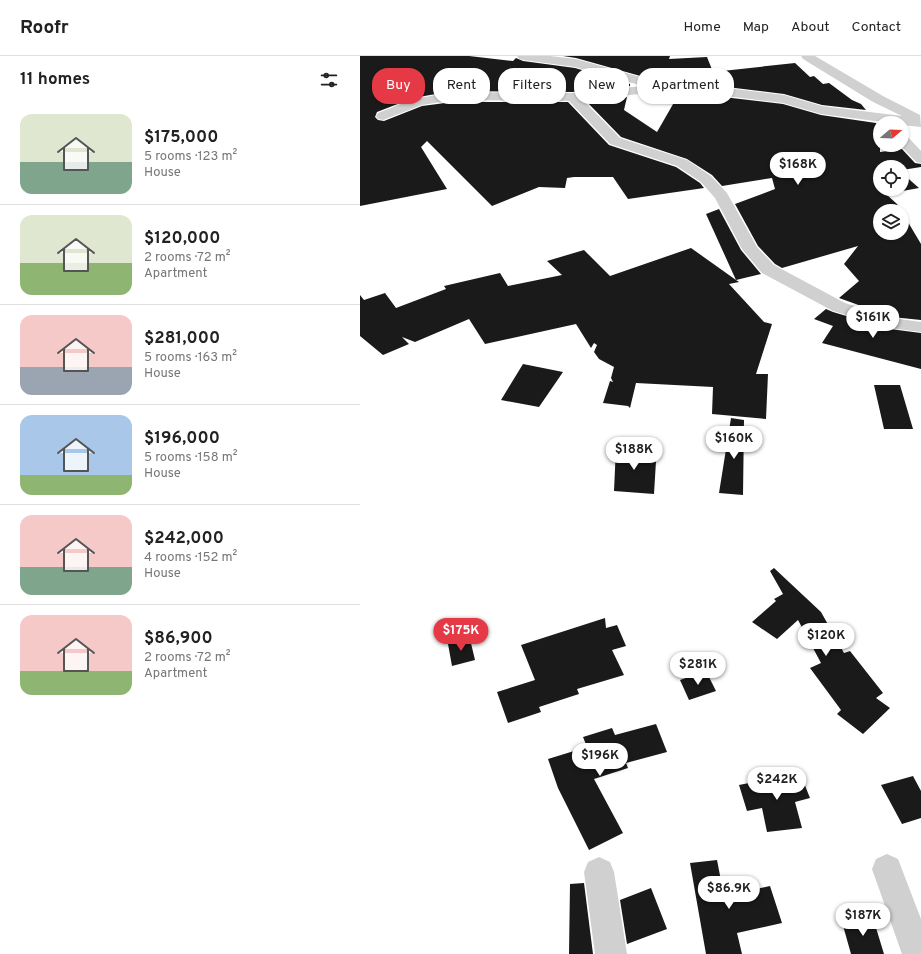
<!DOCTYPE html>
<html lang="en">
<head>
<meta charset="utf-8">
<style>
	:root { --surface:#fff; --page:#f2f2f2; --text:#222; --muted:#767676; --line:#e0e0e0; --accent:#e63946 }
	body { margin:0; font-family:Overpass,sans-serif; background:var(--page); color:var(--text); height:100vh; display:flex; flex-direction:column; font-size:15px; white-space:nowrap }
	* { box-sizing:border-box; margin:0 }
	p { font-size:13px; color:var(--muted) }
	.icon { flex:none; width:22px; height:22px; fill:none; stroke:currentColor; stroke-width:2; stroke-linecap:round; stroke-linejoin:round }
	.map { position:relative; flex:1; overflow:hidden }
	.side { display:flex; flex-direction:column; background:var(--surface); width:360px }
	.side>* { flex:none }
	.top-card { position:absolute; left:12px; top:12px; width:380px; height:36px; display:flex; gap:8px }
	.needle { width:26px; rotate:71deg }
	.buttons { position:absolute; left:513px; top:60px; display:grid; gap:8px }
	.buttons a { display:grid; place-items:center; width:36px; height:36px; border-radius:50%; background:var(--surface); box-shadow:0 1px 3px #0004; font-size:20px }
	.price { position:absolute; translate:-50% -34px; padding:0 9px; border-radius:14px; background:#fff; color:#222; font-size:13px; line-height:26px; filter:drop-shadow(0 1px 2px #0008) }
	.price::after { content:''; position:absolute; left:50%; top:24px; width:12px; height:9px; margin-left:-6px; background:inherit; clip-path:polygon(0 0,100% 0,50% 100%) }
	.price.on { background:var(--accent); color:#fff }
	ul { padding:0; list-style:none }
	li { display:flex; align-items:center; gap:12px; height:100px; padding:0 20px }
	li+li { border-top:1px solid var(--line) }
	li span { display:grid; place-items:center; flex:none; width:112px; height:80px; border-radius:12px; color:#555 }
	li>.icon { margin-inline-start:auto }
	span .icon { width:48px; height:48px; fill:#fffc; stroke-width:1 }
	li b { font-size:17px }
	h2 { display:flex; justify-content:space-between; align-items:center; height:48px; padding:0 20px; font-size:17px }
	.tag { padding:0 14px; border-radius:16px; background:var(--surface); box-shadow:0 1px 3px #0004; font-size:14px; line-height:36px }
	.tag.on { background:var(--accent); color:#fff }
	header { display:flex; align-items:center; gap:24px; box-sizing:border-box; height:56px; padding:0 20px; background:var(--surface); border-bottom:1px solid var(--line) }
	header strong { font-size:19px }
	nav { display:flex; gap:22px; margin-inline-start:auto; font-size:14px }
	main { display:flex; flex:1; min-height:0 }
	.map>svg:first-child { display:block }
</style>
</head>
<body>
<header>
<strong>Roofr</strong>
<nav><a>Home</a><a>Map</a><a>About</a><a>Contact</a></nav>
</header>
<main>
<section class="side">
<h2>11 homes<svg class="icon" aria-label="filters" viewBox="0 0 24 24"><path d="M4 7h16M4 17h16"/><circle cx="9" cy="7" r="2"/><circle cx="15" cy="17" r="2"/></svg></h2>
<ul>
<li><span style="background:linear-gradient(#dfe7d0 60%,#7fa58c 0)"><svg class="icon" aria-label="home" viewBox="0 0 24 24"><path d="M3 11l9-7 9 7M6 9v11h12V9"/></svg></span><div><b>$175,000</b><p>5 rooms · 123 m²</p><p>House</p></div></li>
<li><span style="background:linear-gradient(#dfe7d0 60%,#8fb573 0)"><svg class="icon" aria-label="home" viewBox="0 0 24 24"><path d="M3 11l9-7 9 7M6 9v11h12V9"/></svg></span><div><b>$120,000</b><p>2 rooms · 72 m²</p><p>Apartment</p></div></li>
<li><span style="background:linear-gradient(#f6c9c9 65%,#9aa5b1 0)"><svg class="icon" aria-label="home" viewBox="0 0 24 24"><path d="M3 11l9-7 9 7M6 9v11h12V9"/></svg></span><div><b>$281,000</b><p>5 rooms · 163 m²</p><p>House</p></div></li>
<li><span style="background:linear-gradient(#a9c7e8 75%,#8fb573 0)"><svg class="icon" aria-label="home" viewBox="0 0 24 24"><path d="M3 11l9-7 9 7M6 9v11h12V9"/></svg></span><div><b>$196,000</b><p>5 rooms · 158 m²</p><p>House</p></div></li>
<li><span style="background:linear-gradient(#f6c9c9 65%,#7fa58c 0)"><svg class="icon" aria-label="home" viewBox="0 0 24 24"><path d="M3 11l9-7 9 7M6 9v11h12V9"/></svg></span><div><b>$242,000</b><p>4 rooms · 152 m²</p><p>House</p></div></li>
<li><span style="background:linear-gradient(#f6c9c9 70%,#8fb573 0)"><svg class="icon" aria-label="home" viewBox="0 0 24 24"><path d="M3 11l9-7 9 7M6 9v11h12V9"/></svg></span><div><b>$86,900</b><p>2 rooms · 72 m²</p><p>Apartment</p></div></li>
</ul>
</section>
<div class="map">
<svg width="561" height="898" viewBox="0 0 561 898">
	<rect width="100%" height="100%" fill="#fff"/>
	<path fill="#1a1a1a" d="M 0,0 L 109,0 L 153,5 L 156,2 L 163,5 L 215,12 L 270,28 L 270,30 L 213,36 L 93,35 L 53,42 L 17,56 L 15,61 L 18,64 L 24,65 L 62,50 L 93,46 L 208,46 L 249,89 L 316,111 L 340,127 L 344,132 L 268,143 L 253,121 L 214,121 L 207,122 L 205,132 L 179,131 L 132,150 L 67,85 L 61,91 L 87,133 L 0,150 Z
		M 203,0 L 310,0 L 309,3 L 347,1 L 353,16 L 435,7 L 450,21 L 454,20 L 463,28 L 469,27 L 492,44 L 501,48 L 506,54 L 462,49 L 424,38 L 284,21 L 216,2 Z
		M 320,36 L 423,48 L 461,59 L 516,67 L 520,71 L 520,96 L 542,93 L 555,107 L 561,108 L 561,111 L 542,114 L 542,111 L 520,111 L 520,133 L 542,133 L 542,117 L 559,132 L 526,138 L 537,148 L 541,155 L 520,155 L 520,177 L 542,177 L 542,156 L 561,188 L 561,264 L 532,261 L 479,242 L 499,225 L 484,208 L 498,190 L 422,212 L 415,208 L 398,190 L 375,148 L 415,133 L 412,122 L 362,130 L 352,119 L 327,103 L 261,81 L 226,45 L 267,41 L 264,54 L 297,76 Z
		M 359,153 L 381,194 L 401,218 L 376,224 L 379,226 L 369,228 L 404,266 L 412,268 L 396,318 L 408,318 L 406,363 L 352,358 L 353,331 L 276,327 L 270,352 L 268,350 L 243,347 L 250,325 L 253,326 L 251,322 L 254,311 L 239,303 L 234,296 L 237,289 L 234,287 L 231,292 L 216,268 L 125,288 L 109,263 L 55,286 L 42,281 L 49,288 L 23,299 L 0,280 L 0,239 L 4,244 L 25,237 L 36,252 L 86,233 L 84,230 L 140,217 L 148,230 L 202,219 L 187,205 L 224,194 L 250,220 L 331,192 L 376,224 L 346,158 Z
		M 466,253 L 473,256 L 530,273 L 561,277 L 561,313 L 462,287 L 473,270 L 454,263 Z
		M 163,308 L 203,316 L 179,351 L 141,344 Z
		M 514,329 L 540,329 L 553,373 L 524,373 Z
		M 371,362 L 384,364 L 383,439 L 359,437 Z
		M 256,391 L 290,391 L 290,406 L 296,405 L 294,438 L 254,435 Z
		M 414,512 L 461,556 L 484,597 L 490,595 L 523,637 L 516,642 L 530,652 L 503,678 L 477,658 L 481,654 L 450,612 L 461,607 L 438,564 L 417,583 L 392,566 L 416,545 L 414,543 L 423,538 L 410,515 Z
		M 245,562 L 246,572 L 257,569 L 266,590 L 252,594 L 264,619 L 217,633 L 219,638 L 179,651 L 181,656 L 148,667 L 137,636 L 175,624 L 161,589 Z
		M 110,583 L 115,604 L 92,610 L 88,588 Z
		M 346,615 L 356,635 L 329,644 L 320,624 Z
		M 296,668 L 307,696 L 266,707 L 268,712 L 234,723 L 263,777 L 229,794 L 198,732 L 188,703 L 227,691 L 223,681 L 252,672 L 255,679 Z
		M 440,717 L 450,742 L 435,746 L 442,772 L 407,776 L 402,752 L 387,755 L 379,729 Z
		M 553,720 L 561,735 L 561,762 L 542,768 L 521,729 Z
		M 357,804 L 364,840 L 410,830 L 422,867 L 377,877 L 382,898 L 346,898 L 330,807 Z
		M 224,827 L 233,898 L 209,898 L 210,828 Z
		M 291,832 L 307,873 L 267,888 L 260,844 Z
		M 513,862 L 524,898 L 491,898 L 482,866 Z"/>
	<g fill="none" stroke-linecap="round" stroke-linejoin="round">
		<path fill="#d0d0d0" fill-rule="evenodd" d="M 157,0 L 190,0 L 216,3 L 284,22 L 424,39 L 462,50 L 542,60 L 513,46 L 443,3 L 441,0 L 455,0 L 523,40 L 560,59 L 561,71 L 542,69 L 542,67 L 530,67 L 461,58 L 423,47 L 293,31 L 294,33 L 293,36 L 288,37 L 223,44 L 260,82 L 327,104 L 351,120 L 367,137 L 397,191 L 414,209 L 485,247 L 532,262 L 561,266 L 561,276 L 530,272 L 473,255 L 402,217 L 382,193 L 355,142 L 341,126 L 317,110 L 250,88 L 209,45 L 93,44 L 62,49 L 23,64 L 18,63 L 16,60 L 18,57 L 54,43 L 93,36 L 213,37 L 283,30 L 215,11 L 163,4 L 159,3 Z
			M 542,79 L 547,80 L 561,95 L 561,107 L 556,106 L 540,89 L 542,89 Z
			M 527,798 L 538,803 L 561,863 L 561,898 L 542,898 L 512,813 L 516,803 Z
			M 239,801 L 250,806 L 254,816 L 267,898 L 235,898 L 224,816 L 228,806 Z"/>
	</g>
</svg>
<div class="buttons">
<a><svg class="needle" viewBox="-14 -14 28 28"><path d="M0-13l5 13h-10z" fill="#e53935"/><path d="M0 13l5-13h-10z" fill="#767676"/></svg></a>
<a><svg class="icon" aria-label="locate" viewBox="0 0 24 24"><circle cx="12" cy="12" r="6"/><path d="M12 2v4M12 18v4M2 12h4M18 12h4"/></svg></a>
<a><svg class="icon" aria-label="layers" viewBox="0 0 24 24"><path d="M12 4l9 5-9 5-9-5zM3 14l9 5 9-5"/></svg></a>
</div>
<b class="price" style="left:438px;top:130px">$168K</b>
<b class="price" style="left:513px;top:283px">$161K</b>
<b class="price" style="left:374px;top:404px">$160K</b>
<b class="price" style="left:274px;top:415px">$188K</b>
<b class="price on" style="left:101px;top:596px">$175K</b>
<b class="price" style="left:466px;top:601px">$120K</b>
<b class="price" style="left:338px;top:630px">$281K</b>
<b class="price" style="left:240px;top:721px">$196K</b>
<b class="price" style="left:417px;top:745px">$242K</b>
<b class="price" style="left:369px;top:854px">$86.9K</b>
<b class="price" style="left:503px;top:881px">$187K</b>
<div class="top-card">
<a class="tag on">Buy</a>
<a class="tag">Rent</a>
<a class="tag">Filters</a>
<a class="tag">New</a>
<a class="tag">Apartment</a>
</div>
</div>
</main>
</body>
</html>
